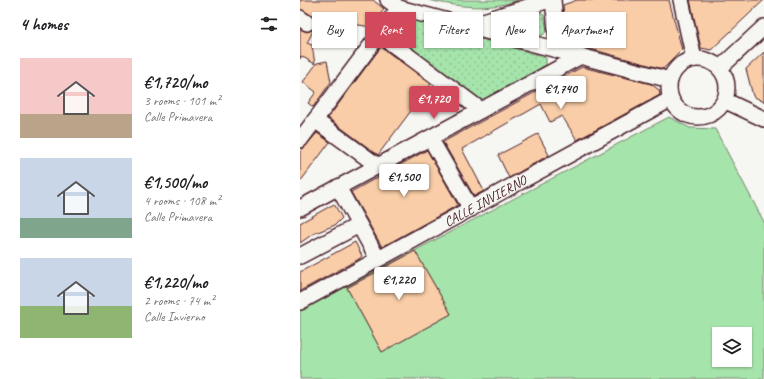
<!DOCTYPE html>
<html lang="en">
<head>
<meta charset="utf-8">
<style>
	:root { --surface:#fff; --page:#f2f2f2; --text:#202124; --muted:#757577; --accent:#d1495b }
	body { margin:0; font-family:Caveat,sans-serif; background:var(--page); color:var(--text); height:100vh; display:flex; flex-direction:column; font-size:15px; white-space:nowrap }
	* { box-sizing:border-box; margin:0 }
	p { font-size:13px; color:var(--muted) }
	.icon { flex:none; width:22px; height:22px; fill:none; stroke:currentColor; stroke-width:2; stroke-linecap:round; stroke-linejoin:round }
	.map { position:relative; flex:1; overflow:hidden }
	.sheet { display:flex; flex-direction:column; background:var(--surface); width:300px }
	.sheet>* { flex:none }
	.hud { position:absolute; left:12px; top:12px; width:380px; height:36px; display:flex; gap:8px }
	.tools { position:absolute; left:412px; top:327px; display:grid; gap:8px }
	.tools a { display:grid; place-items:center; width:40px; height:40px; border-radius:0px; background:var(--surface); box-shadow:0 1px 3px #0004; font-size:20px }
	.price { position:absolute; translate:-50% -34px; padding:0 9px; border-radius:4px; background:#fff; color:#222; font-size:13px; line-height:26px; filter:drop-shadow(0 1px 2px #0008) }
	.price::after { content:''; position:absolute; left:50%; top:24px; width:12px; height:9px; margin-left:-6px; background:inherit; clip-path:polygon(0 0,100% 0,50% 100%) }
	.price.on { background:var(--accent); color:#fff }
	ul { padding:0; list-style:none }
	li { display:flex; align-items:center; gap:12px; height:100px; padding:0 20px }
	li span { display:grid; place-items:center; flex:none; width:112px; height:80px; border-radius:0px; color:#555 }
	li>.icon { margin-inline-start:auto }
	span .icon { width:48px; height:48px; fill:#fffc; stroke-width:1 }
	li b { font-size:17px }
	h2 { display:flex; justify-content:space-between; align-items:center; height:48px; padding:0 20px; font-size:17px }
	.pill { padding:0 14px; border-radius:0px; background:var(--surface); box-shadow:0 1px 3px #0004; font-size:14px; line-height:36px }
	.pill.on { background:var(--accent); color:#fff }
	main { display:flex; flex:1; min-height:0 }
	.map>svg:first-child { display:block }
</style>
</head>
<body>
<main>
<section class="sheet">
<h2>4 homes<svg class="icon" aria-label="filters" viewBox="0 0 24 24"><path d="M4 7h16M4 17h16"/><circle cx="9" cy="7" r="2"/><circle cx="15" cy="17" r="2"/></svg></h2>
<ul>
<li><span style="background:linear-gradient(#f6c9c9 70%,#b9a48a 0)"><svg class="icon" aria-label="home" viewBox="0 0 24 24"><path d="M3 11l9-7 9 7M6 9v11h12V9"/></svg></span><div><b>€1,720/mo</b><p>3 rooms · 101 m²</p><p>Calle Primavera</p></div></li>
<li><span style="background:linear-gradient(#c9d6e8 75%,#7fa58c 0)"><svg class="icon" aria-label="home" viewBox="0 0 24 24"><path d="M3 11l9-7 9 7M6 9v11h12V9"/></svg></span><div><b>€1,500/mo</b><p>4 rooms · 108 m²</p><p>Calle Primavera</p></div></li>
<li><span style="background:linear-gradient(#c9d6e8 60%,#8fb573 0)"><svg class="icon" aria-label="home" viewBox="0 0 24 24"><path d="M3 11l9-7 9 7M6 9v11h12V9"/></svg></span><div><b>€1,220/mo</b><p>2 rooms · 74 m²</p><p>Calle Invierno</p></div></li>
</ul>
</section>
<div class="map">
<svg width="464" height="379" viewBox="0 0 464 379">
	<defs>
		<pattern id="grass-dots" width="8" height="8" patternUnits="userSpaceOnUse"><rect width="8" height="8" fill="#a5e4ab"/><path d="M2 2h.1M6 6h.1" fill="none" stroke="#90c393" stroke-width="1.8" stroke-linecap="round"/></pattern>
	</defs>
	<rect width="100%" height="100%" fill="#f6f6f2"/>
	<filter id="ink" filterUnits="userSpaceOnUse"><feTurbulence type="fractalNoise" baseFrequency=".025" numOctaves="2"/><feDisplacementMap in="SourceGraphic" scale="8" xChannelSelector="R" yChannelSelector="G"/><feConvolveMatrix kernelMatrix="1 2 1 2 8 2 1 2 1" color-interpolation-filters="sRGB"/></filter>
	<g filter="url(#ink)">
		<path fill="url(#grass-dots)" stroke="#78826b" d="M 241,13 L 244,15 L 247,31 L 242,36 L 206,26 L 206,24 Z
			M 98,15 L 242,56 L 246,58 L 246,65 L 180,103 L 85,34 Z"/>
		<path fill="#a5e4ab" stroke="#78826b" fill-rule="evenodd" d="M 129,0 L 218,0 C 189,11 158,7 129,0 Z
			M 369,117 L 390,128 L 415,129 L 464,222 L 464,379 L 0,379 L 0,311 ZM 419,334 L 445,334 L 445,360 L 419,360 Z"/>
		<path fill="#f8cda7" stroke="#4a1f2b" d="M 0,0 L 73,0 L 84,9 L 71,27 L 40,22 L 22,25 L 16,24 L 13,16 L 0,9 Z
			M 277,0 L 369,0 L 382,50 L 363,69 L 269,43 L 265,30 L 263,5 Z
			M 390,0 L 464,0 L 411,50 L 401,48 Z
			M 0,29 L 7,32 L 14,29 L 7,43 L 12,45 L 15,64 L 1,56 L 0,59 Z
			M 81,47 L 131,84 L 78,155 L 28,118 Z
			M 464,52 L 464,102 L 453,96 L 446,69 Z
			M 27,61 L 31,82 L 13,107 L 8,103 L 16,92 L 3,82 L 17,63 Z
			M 282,67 L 351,84 L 359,90 L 360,95 L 277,140 L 262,116 L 250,122 L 241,104 L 162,149 L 184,191 L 174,196 L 143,142 Z
			M 17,133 L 30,142 L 0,182 L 0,152 Z
			M 238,134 L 249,155 L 209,178 L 198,155 Z
			M 127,150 L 158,205 L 82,247 L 51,192 Z
			M 34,204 L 42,218 L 35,225 L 13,234 L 0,243 L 0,223 Z
			M 55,242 L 62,256 L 59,259 L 0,291 L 0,272 Z
			M 115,251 L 151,314 L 82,352 L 47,288 Z"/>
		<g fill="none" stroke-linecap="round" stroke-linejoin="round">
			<defs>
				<g id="minor">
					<path d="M 88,0 L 99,8 L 370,80"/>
					<path d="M 253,0 L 258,50"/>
					<path d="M 381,0 L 394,59"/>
					<path d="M 0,18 L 7,23"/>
					<path d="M 168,26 L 249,0"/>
					<path d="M 79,34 L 181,110"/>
					<circle cx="398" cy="88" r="29"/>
					<path d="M 420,68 L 464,27"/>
					<path d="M 426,101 L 464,119"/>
					<path d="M 15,120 L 78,166"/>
					<path d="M 130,138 L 171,209"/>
					<path d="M 0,140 L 99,8"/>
					<path d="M 38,187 L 78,259"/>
					<path d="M 0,208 L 281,56"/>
					<path d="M 0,256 L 59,225"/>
					<path id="s1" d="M 0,302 L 371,99"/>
				</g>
			</defs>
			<use href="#minor" stroke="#4a1f2b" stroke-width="18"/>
			<use href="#minor" stroke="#f6f6f2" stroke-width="15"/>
		</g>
	</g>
	<g text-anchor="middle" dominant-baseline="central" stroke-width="3" stroke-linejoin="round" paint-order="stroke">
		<g font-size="14" fill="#4a1f2b" stroke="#f6f6f2">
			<text stroke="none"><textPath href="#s1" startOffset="211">CALLE INVIERNO</textPath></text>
		</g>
	</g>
</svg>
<div class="tools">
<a><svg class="icon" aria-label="layers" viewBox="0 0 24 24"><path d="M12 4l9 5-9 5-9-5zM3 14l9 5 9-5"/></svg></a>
</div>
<b class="price" style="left:261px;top:110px">€1,740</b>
<b class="price on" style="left:134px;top:120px">€1,720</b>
<b class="price" style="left:104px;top:198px">€1,500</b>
<b class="price" style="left:99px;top:301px">€1,220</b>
<div class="hud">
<a class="pill">Buy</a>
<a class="pill on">Rent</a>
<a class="pill">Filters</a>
<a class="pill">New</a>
<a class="pill">Apartment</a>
</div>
</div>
</main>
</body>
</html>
